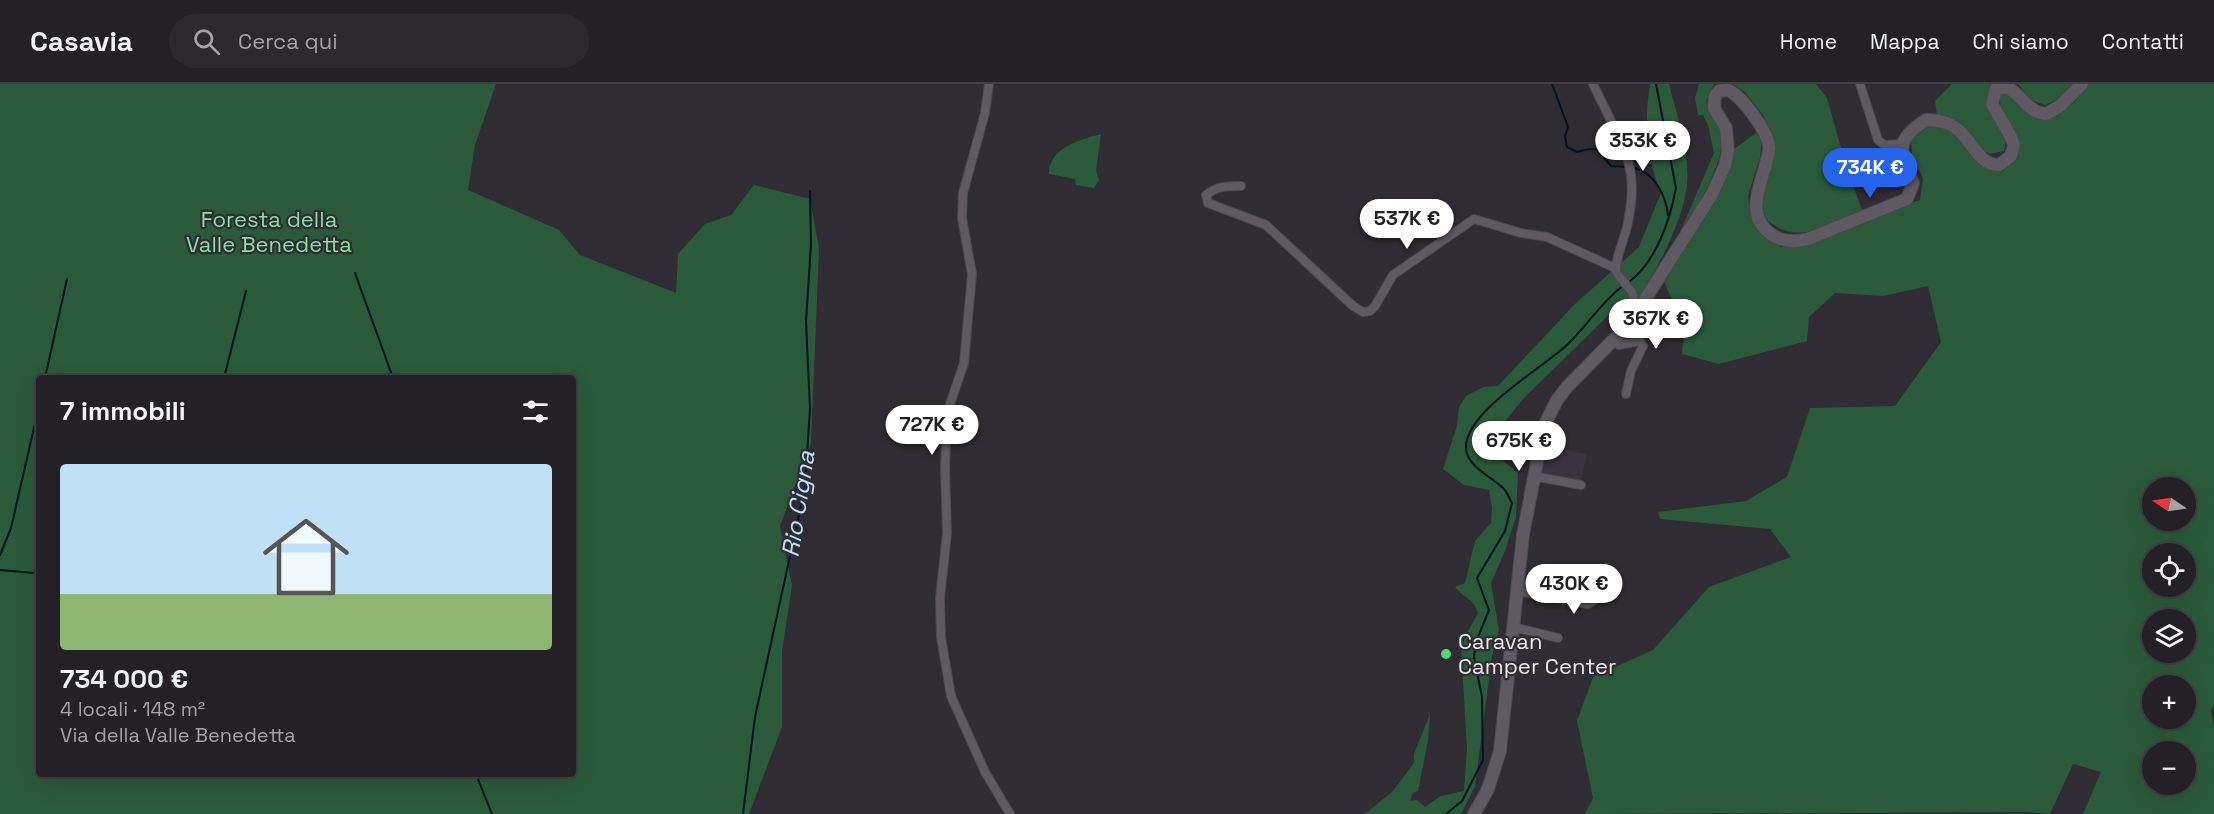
<!DOCTYPE html>
<html lang="it">
<head>
<meta charset="utf-8">
<style>
	:root { --surface:#242126; --page:#2c292e; --text:#f1f3f6; --muted:#a3a3a7; --line:#413e43; --accent:#2563eb }
	body { margin:0; font-family:"Space Grotesk",sans-serif; background:var(--page); color:var(--text); height:100vh; display:flex; flex-direction:column; font-size:22px; white-space:nowrap }
	* { box-sizing:border-box; margin:0 }
	p { font-size:20px; color:var(--muted) }
	.icon { flex:none; width:33px; height:33px; fill:none; stroke:currentColor; stroke-width:2; stroke-linecap:round; stroke-linejoin:round }
	.map { position:relative; flex:1; overflow:hidden }
	.panel { position:absolute; left:36px; top:291px; width:540px; height:402px; display:flex; flex-direction:column; background:var(--surface); border-radius:6px; box-shadow:0 6px 24px #0002,0 0 0 2px var(--line) }
	.panel>* { flex:none }
	.needle { width:39px; rotate:283deg }
	.controls { position:absolute; left:2142px; top:393px; display:grid; gap:12px }
	.controls a { display:grid; place-items:center; width:54px; height:54px; border-radius:50%; background:var(--surface); box-shadow:0 6px 24px #0002,0 0 0 2px var(--line); font-size:30px }
	.price { position:absolute; translate:-50% -51px; padding:0 14px; border-radius:21px; background:#fff; color:#222; font-size:20px; line-height:39px; filter:drop-shadow(0 2px 3px #0008) }
	.price::after { content:''; position:absolute; left:50%; top:36px; width:18px; height:14px; margin-left:-9px; background:inherit; clip-path:polygon(0 0,100% 0,50% 100%) }
	.price.on { background:var(--accent); color:#fff }
	ul { padding:0; list-style:none }
	li { display:grid; align-content:center; gap:12px; height:318px; padding:0 24px }
	li span { display:grid; place-items:center; height:186px; border-radius:6px; color:#555 }
	li>.icon { margin-inline-start:auto }
	span .icon { width:108px; height:108px; fill:#fffc; stroke-width:1 }
	li b { font-size:26px }
	h2 { display:flex; justify-content:space-between; align-items:center; height:72px; padding:0 24px; font-size:26px }
	header { display:flex; align-items:center; gap:36px; box-sizing:border-box; height:84px; padding:0 30px; background:var(--surface); border-bottom:2px solid var(--line) }
	header strong { font-size:28px }
	nav { display:flex; gap:33px; margin-inline-start:auto; font-size:21px }
	.search { width:420px; height:54px; background:var(--page); display:flex; align-items:center; gap:15px; box-sizing:border-box; padding:0 21px; border-radius:33px; color:var(--muted); font-size:22px }
	.map>svg:first-child { display:block }
</style>
</head>
<body>
<header>
<strong>Casavia</strong>
<div class="search"><svg class="icon" aria-label="search" viewBox="0 0 24 24"><circle cx="10" cy="10" r="6"/><path d="M15 15l6 6"/></svg>Cerca qui</div>
<nav><a>Home</a><a>Mappa</a><a>Chi siamo</a><a>Contatti</a></nav>
</header>
<div class="map">
<svg width="2214" height="730" viewBox="0 0 2214 730">
	<rect width="100%" height="100%" fill="#302c33"/>
	<path fill="#3b3340" d="M 1545,361 L 1587,370 L 1581,397 L 1539,388 Z"/>
	<path fill="#2a5a39" fill-rule="evenodd" d="M 0,0 L 496,0 L 475,61 L 468,106 L 559,146 L 580,171 L 676,209 L 678,170 L 705,140 L 731,131 L 754,101 L 810,115 L 819,165 L 811,359 L 780,442 L 792,502 L 782,567 L 782,643 L 749,730 L 0,730 ZM 39,294 L 573,294 L 573,690 L 39,690 Z
		M 1650,0 L 1669,0 C 1677,32 1690,68 1687,101 C 1682,142 1657,181 1639,217 L 1623,217 L 1523,315 L 1485,362 L 1518,389 L 1516,433 L 1505,467 L 1491,499 L 1499,546 L 1492,572 L 1475,702 L 1461,730 L 1365,730 L 1393,707 L 1414,679 L 1414,670 L 1430,630 L 1428,657 L 1418,707 L 1413,709 L 1410,717 L 1417,716 L 1425,723 L 1441,712 L 1464,707 L 1467,665 L 1461,562 C 1466,549 1472,541 1478,529 C 1475,516 1463,513 1455,503 L 1465,499 L 1475,457 L 1491,439 L 1492,424 L 1489,406 L 1464,401 L 1443,385 L 1457,342 L 1459,323 L 1466,312 L 1483,303 L 1498,302 L 1575,220 L 1639,163 L 1661,109 C 1646,73 1644,38 1650,0 Z
		M 1699,0 L 1714,0 L 1706,18 C 1712,28 1720,40 1722,52 C 1727,76 1685,144 1672,167 L 1714,69 L 1708,41 L 1703,31 L 1698,31 L 1695,14 Z
		M 1733,0 L 1816,0 L 1827,14 L 1843,71 L 1848,97 L 1853,102 L 1863,128 C 1828,140 1797,164 1765,134 L 1762,116 L 1772,52 L 1763,31 L 1745,8 Z
		M 1952,0 L 1993,0 L 1987,13 L 1995,35 L 2007,51 L 2004,67 L 1990,70 L 1979,64 L 1961,39 L 1937,31 L 1935,17 Z
		M 2018,0 L 2075,0 L 2058,16 L 2045,21 L 2031,16 Z
		M 2089,0 L 2214,0 L 2214,621 L 2211,627 L 2214,643 L 2214,730 L 2083,730 L 2101,688 L 2073,680 L 2050,730 L 2027,728 L 1585,730 L 1593,714 L 1577,637 L 1593,593 L 1653,566 L 1709,503 L 1791,473 L 1770,445 L 1660,435 L 1658,428 L 1746,417 L 1787,393 L 1810,324 L 1895,322 L 1941,258 L 1928,202 L 1883,212 L 1835,209 L 1809,233 L 1807,257 L 1719,280 L 1682,270 L 1684,247 L 1664,197 L 1717,107 L 1734,65 L 1756,49 L 1762,51 L 1760,74 L 1748,111 L 1750,130 L 1765,154 L 1781,163 L 1807,161 L 1877,131 L 1920,116 L 1923,95 L 1912,70 L 1911,55 L 1930,38 L 1961,50 L 1980,76 L 2014,75 L 2020,59 C 2013,46 1994,23 2002,9 L 2013,10 L 2050,33 L 2074,19 ZM 2152,404 L 2186,404 L 2186,436 L 2152,436 ZM 2152,470 L 2186,470 L 2186,502 L 2152,502 ZM 2152,536 L 2186,536 L 2186,568 L 2152,568 ZM 2152,602 L 2186,602 L 2186,634 L 2152,634 ZM 2152,668 L 2186,668 L 2186,700 L 2152,700 Z
		M 1101,50 L 1096,87 L 1099,96 L 1094,104 L 1076,101 L 1075,95 L 1049,90 C 1049,63 1080,56 1101,50 Z"/>
	<g fill="none" stroke-linecap="round" stroke-linejoin="round">
		<path stroke="#001421" stroke-width="2" d="M 1552,0 L 1568,43 L 1565,52 L 1567,63 L 1577,68 C 1600,61 1597,66 1611,82 L 1627,83
			M 1633,84 C 1654,87 1666,112 1668,131
			M 355,189 L 393,294
			M 1629,198 C 1656,178 1670,136 1676,104 L 1656,0
			M 45,294 L 67,195
			M 224,294 L 246,207
			M 0,471 L 11,444 L 39,322
			M 0,486 L 33,489 L 39,487
			M 476,690 L 492,730
			M 743,730 L 755,633 L 805,403 L 810,325 L 806,238 L 811,160 L 810,107
			M 1446,730 L 1462,717 L 1483,676 L 1482,613 L 1474,573 L 1476,558 L 1489,526 L 1477,494 L 1505,447 L 1512,419 C 1509,414 1507,407 1502,403 C 1491,393 1466,381 1466,364 C 1465,328 1541,285 1567,261 C 1587,242 1601,218 1624,201"/>
		<defs>
			<path id="minor" d="M 989,0 L 985,29 L 963,109 L 962,134 L 972,190 L 964,279 L 947,329 L 945,385 L 947,449 L 940,514 L 941,553 L 951,612 L 985,688 L 1010,730
				M 1593,0 C 1603,22 1624,59 1629,81 C 1633,97 1632,117 1629,133 C 1627,151 1615,172 1616,187
				M 1860,0 L 1878,56 L 1884,61 L 1902,60
				M 1241,102 C 1228,102 1217,102 1206,111 L 1208,119 L 1266,141 L 1353,222 L 1363,228 L 1370,227 L 1375,222 L 1393,191 L 1474,135 L 1521,149 L 1547,153 L 1615,184
				M 1617,247 C 1621,232 1643,222 1629,204
				M 1613,257 L 1619,261 L 1640,257 L 1643,262 L 1631,287 L 1626,310
				M 1533,392 L 1581,401
				M 1517,507 L 1588,520 L 1598,514 L 1610,495
				M 1513,543 L 1558,554"/>
			<path id="secondary" d="M 1474,730 L 1488,705 L 1500,667 L 1523,451 L 1544,342 L 1557,316 L 1567,303 L 1630,239 L 1711,112 L 1725,82 L 1728,67 L 1726,44 L 1714,24 L 1715,12 L 1719,7 L 1728,6 C 1742,12 1770,50 1769,65 C 1766,94 1740,129 1772,151 C 1783,158 1796,158 1808,155 L 1907,115 L 1913,99 C 1901,67 1893,57 1926,36 C 1973,34 1969,81 1999,81 L 2011,72 L 2014,61 L 2011,53 L 1992,20 L 1996,5 L 2007,3 C 2023,12 2027,28 2046,30 L 2060,22 L 2082,0"/>
		</defs>
		<use href="#minor" stroke="#4b474e" stroke-width="10"/>
		<use href="#secondary" stroke="#4b474e" stroke-width="14"/>
		<use href="#minor" stroke="#5f5a62" stroke-width="8"/>
		<use href="#secondary" stroke="#5f5a62" stroke-width="12"/>
		<defs>
			<path id="minor-bridge" d="M 1618,191 L 1632,208"/>
		</defs>
		<use href="#minor-bridge" stroke="#4b474e" stroke-width="10" stroke-linecap="butt"/>
		<use href="#minor-bridge" stroke="#5f5a62" stroke-width="8"/>
	</g>
	<circle fill="#54d672" stroke="#302c33" stroke-width="2" cx="1446" cy="570" r="6"/>
	<g text-anchor="middle" dominant-baseline="central" stroke-width="4.5" stroke-linejoin="round" paint-order="stroke">
		<g font-size="22" fill="#86e19f" stroke="#302c33">
			<text x="269" y="135">Foresta della<tspan x="269" dy="25">Valle Benedetta</tspan></text>
		</g>
		<g font-size="22" fill="#ece9ee" stroke="#302c33" text-anchor="start">
			<text x="1458" y="557">Caravan<tspan x="1458" dy="25">Camper Center</tspan></text>
		</g>
		<g font-size="24" font-style="italic" fill="#bee3fc" stroke="#302c33">
			<text transform="translate(798 420) rotate(-81)">Rio Cigna</text>
		</g>
	</g>
</svg>
<div class="controls">
<a><svg class="needle" viewBox="-14 -14 28 28"><path d="M0-13l5 13h-10z" fill="#e53935"/><path d="M0 13l5-13h-10z" fill="#a3a3a7"/></svg></a>
<a><svg class="icon" aria-label="locate" viewBox="0 0 24 24"><circle cx="12" cy="12" r="6"/><path d="M12 2v4M12 18v4M2 12h4M18 12h4"/></svg></a>
<a><svg class="icon" aria-label="layers" viewBox="0 0 24 24"><path d="M12 4l9 5-9 5-9-5zM3 14l9 5 9-5"/></svg></a>
<a>+</a>
<a>−</a>
</div>
<b class="price" style="left:1643px;top:88px">353K €</b>
<b class="price on" style="left:1870px;top:115px">734K €</b>
<b class="price" style="left:1407px;top:166px">537K €</b>
<b class="price" style="left:1656px;top:266px">367K €</b>
<b class="price" style="left:932px;top:372px">727K €</b>
<b class="price" style="left:1519px;top:388px">675K €</b>
<b class="price" style="left:1574px;top:531px">430K €</b>
<section class="panel">
<h2>7 immobili<svg class="icon" aria-label="filters" viewBox="0 0 24 24"><path d="M4 7h16M4 17h16"/><circle cx="9" cy="7" r="2"/><circle cx="15" cy="17" r="2"/></svg></h2>
<ul>
<li><span style="background:linear-gradient(#bfe0f5 70%,#8fb573 0)"><svg class="icon" aria-label="home" viewBox="0 0 24 24"><path d="M3 11l9-7 9 7M6 9v11h12V9"/></svg></span><div><b>734 000 €</b><p>4 locali · 148 m²</p><p>Via della Valle Benedetta</p></div></li>
</ul>
</section>
</div>
</body>
</html>
